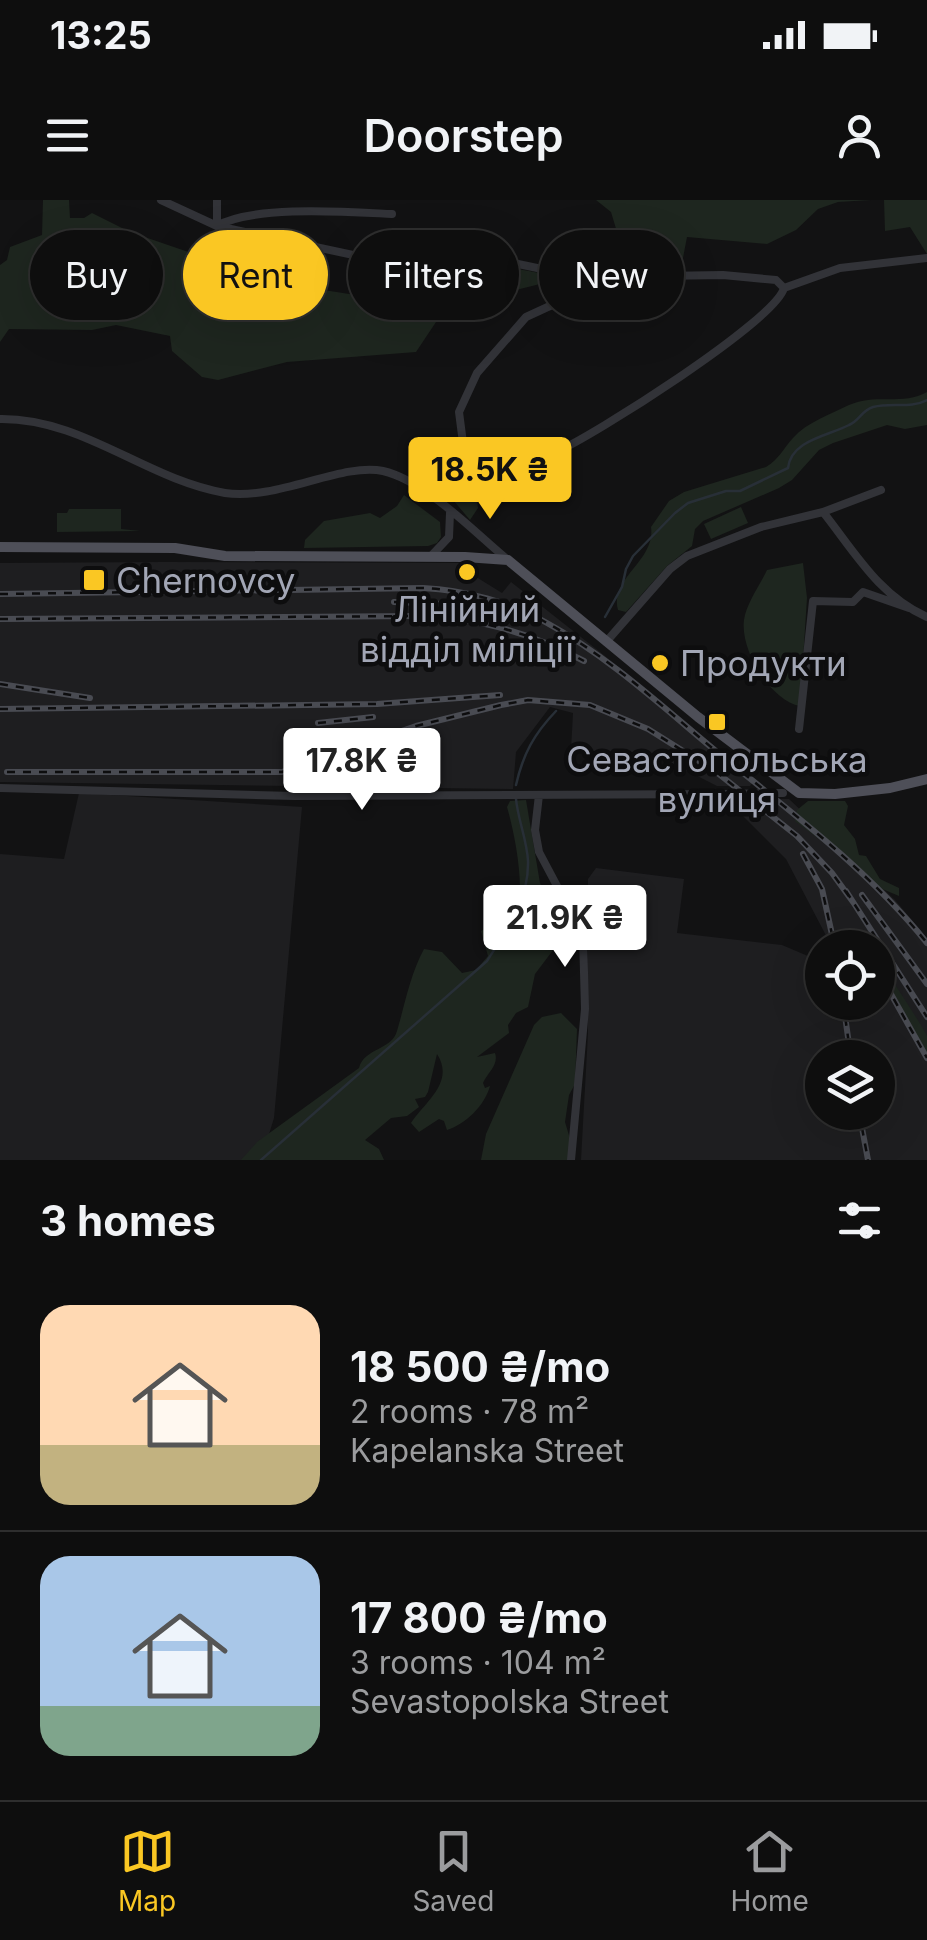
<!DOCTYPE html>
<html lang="en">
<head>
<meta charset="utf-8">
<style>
	:root { --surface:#0e0e0e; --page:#171717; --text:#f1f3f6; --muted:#9b9c9e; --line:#2e2e2e; --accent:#fac723 }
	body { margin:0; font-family:Inter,sans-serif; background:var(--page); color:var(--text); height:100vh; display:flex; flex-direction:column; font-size:38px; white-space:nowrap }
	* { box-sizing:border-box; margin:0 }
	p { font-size:32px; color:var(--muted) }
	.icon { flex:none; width:55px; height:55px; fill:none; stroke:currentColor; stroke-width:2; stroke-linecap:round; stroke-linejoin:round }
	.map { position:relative; height:960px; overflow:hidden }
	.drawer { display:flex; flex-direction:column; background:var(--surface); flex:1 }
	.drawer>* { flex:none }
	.banner { position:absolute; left:30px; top:30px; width:868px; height:90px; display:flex; gap:20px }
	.buttons { position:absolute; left:805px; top:730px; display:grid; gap:20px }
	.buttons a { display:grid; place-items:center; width:90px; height:90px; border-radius:50%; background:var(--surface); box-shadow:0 10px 40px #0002,0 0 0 2px var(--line); font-size:50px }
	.price { position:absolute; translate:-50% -85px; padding:0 22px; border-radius:10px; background:#fff; color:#222; font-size:32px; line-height:65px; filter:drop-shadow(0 2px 5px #0008) }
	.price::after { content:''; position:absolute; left:50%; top:60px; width:30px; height:22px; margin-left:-15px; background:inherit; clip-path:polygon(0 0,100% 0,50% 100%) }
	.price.active { background:var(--accent); color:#111 }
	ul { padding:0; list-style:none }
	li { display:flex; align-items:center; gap:30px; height:250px; padding:0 40px }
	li+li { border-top:2px solid var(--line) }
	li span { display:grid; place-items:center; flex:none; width:280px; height:200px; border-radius:30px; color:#555 }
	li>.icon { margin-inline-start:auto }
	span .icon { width:120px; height:120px; fill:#fffc; stroke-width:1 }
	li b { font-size:42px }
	h2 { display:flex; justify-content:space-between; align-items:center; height:120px; padding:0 40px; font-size:42px }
	.chip { padding:0 35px; border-radius:45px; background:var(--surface); box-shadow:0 10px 40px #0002,0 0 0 2px var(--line); font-size:35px; line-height:90px }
	.chip.active { background:var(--accent); color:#111 }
	.status { display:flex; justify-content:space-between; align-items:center; height:70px; padding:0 50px; background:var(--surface); direction:ltr }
	.status svg { height:28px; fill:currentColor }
	header { display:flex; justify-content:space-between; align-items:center; height:130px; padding:0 40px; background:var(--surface); font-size:45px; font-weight:600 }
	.tab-bar { display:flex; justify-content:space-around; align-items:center; height:140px; border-top:2px solid var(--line); background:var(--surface); font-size:28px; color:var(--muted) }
	.tab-bar a { display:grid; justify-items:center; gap:5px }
	.tab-bar .active { color:var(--accent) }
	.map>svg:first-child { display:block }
</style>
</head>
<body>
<div class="status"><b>13:25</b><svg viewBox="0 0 49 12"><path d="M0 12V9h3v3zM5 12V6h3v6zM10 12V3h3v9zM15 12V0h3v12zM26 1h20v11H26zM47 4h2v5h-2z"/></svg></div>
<header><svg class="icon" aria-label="menu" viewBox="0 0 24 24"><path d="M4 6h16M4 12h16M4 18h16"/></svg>Doorstep<svg class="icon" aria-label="person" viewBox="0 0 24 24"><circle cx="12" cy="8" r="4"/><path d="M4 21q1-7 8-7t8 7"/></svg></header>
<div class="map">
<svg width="927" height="960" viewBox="0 0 927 960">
	<rect width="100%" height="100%" fill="#121213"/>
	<path fill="#1e1e20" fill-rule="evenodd" d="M 164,362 L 473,363 L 473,375 L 502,393 L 511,382 L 605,456 L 751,576 L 753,582 L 750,586 L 717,586 L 654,554 L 571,550 L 573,513 L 550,507 L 516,552 L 513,589 L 0,582 L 0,363 Z
		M 79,593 L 302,607 L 274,918 L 261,960 L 0,960 L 0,654 L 64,659 Z
		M 726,599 L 789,599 L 895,700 L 927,738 L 927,960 L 581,960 L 588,833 L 588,679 L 596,668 L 684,679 L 677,733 L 782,745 L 822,762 L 822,802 L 878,802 L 878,748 L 832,747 L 786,659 ZM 822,858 L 878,858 L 878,912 L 822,912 Z"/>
	<path fill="#1e261f" d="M 43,0 L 69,0 L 70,18 L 84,18 L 92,13 L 130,32 L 279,83 L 413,104 C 416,98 417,89 422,83 C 453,50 512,69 550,75 L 548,82 L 472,101 L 438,119 L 416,152 L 287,162 L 218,180 L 202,177 L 172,151 L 170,136 L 116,125 L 92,130 L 9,129 L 0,142 L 0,65 L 7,60 L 10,47 L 42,35 Z
		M 596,0 L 871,0 L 838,2 L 818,9 L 796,30 L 767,44 L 687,37 L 682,63 L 630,75 L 611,12 Z
		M 884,0 L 927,0 L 927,54 L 910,27 L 885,31 Z
		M 927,192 L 927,225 L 905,229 L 887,225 L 833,243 L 819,250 L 792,280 L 779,288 L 703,321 L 695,329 L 692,346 L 667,366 L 626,412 L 618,410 C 609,378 656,361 651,327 L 669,301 L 684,292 L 766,267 C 779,259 783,249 793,238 C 807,222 831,214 849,205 C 877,193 903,206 927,192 Z
		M 487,272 L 476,291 L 478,308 L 470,320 L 453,300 L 453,287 L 458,280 Z
		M 404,295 L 440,322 L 441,337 L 437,343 L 428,346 L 304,348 L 305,340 L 324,321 L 370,313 L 380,318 L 397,306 Z
		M 741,307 L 748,323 L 711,339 L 704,324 Z
		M 69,309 L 121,309 L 121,329 L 140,331 L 57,332 L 57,313 L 67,313 Z
		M 803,363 L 807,398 L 800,506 C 770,500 740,450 744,420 C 746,404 760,385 767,370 Z
		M 526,600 L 540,683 L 548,699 L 566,706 L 572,725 L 535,774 L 528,807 L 516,813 L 508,825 L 509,833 L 477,857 L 495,853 C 499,865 488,872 483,883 L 485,888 L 490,886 C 485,905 466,924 447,930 L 444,921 L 439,919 L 419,932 L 411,923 C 426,901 455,882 437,854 L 428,892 L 425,897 L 415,899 L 419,907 L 407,916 L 391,918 L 365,940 L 379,949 L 384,960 L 241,960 L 257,942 L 359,868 C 364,848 392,850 397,831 C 405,804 410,775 424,749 L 442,752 L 462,773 L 476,770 L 488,756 L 481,731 L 518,711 C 524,682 515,635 507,607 L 510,601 Z
		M 808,601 L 845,601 L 848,606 L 844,625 L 855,639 L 859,655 L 866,656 L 880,679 L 899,688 L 899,696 L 868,683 L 852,664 L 795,621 L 797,610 Z
		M 878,758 L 921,825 L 927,836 L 927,853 L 878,771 Z
		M 561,813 L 577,829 L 575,884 L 569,895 L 565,922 L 571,942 L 568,960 L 481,960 L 486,934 L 534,825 L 542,817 Z"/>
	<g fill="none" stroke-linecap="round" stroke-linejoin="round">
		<path stroke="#282f37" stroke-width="2.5" d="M 605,417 L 622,387 L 626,369 L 633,356 L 675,313 L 688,303 L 726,291 L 740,291 L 788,268 C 791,240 828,236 849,225 C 860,220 861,211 873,207 C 892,202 910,209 927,200
			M 516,585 C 523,554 534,534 556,511
			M 261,960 L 487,761 C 507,730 529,700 528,661 C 527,640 518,620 516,599"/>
		<path stroke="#323338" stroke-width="8" d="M 161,0 L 217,26 L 405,66 L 494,59 L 599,81 L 659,76 L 723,75 L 776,80 L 784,88
			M 217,26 C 253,5 348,12 392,14
			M 217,26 L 217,0
			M 0,219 C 83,218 145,279 225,293 C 276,301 343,262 383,271 C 426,281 474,332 508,360
			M 467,274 L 459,212 L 477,173 L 526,117 L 589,88 L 599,81
			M 433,298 C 468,263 512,271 554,253 C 592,237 775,121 784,88 L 840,68 L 927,58
			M 823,312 C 854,351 879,396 927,417
			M 432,355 L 449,337 L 450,313
			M 606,442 L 670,369 L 687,356 L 761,327 L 823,312 L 881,290
			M 799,529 L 813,401 L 853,402 L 863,392 L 909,408
			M 0,588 L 295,596 L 725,594
			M 539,595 L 535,630 L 539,652 L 583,735 L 585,809 L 571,960"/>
		<path stroke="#4e4f58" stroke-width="10" d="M 0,347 L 175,348 L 225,356 L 465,357 L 508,360 L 698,517 L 799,593 L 835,594 L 890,588 L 927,579"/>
		<defs>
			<path id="rail" d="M 0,394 L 423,388 C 465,390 510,402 547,423 C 611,458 667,511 723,557 C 794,614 870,672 927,743
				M 394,402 L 443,404 L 479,411
				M 0,419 L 417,416
				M 457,419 C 501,425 545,440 584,461
				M 0,484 L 90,498
				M 0,509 L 377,504 L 500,495
				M 318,523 L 373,517
				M 7,572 L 282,572 L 416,526 L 501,505 L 528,500 L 590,505 L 648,529 L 715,571 L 797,636 L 832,673 L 853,702
				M 803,654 L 822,689 L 835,748
				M 846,691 L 927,817
				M 862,695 L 927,784
				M 878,771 L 927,858
				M 843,802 L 851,858
				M 859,912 L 868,960"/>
		</defs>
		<use href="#rail" stroke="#494b52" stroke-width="6"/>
		<use href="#rail" stroke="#0d0d0e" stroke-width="2.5" stroke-dasharray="8" stroke-linecap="butt"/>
		<path stroke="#323338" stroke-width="8" d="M 725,594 L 783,593"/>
	</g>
	<g fill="#fac723" stroke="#0d0d0e" stroke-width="4">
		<circle cx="467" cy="372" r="10"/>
		<rect x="82" y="368" width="24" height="24" rx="5"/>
		<circle cx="660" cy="463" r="10"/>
		<rect x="707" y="512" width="20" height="20" rx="5"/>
	</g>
	<g text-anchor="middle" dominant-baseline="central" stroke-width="9" stroke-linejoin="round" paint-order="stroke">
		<g font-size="35" fill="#a2a6b5" stroke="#0d0d0e" text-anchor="start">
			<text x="116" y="380">Chernovcy</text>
			<text x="467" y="409" text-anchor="middle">Лінійний<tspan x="467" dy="40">відділ міліції</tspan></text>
			<text x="680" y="463">Продукти</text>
			<text x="717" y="559" text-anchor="middle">Севастопольська<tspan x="717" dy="40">вулиця</tspan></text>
		</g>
	</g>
</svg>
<div class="buttons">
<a><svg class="icon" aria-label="locate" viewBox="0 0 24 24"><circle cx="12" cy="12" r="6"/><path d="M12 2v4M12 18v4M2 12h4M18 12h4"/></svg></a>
<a><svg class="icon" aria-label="layers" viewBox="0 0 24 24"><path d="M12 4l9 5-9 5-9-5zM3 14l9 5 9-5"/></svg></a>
</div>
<b class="price active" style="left:490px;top:322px">18.5K ₴</b>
<b class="price" style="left:362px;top:613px">17.8K ₴</b>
<b class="price" style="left:565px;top:770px">21.9K ₴</b>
<div class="banner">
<a class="chip">Buy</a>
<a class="chip active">Rent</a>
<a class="chip">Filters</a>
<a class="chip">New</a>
</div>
</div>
<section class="drawer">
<h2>3 homes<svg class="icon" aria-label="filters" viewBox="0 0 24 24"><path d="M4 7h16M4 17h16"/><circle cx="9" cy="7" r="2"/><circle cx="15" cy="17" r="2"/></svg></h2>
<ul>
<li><span style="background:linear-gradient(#ffd9b3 70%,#c2b280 0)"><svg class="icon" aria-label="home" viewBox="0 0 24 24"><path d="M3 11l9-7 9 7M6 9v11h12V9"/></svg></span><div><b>18 500 ₴/mo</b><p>2 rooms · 78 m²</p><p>Kapelanska Street</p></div></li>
<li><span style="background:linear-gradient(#a9c7e8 75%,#7fa58c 0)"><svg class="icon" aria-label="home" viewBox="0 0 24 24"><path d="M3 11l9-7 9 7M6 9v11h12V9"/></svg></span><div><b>17 800 ₴/mo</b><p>3 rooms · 104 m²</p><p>Sevastopolska Street</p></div></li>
</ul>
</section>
<nav class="tab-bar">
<a class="active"><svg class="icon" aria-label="map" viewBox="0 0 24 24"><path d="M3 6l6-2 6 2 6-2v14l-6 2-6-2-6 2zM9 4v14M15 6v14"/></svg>Map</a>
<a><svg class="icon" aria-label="saved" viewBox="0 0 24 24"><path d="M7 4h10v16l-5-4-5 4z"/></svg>Saved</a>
<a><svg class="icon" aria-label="home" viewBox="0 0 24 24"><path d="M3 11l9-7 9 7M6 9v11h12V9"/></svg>Home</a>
</nav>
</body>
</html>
